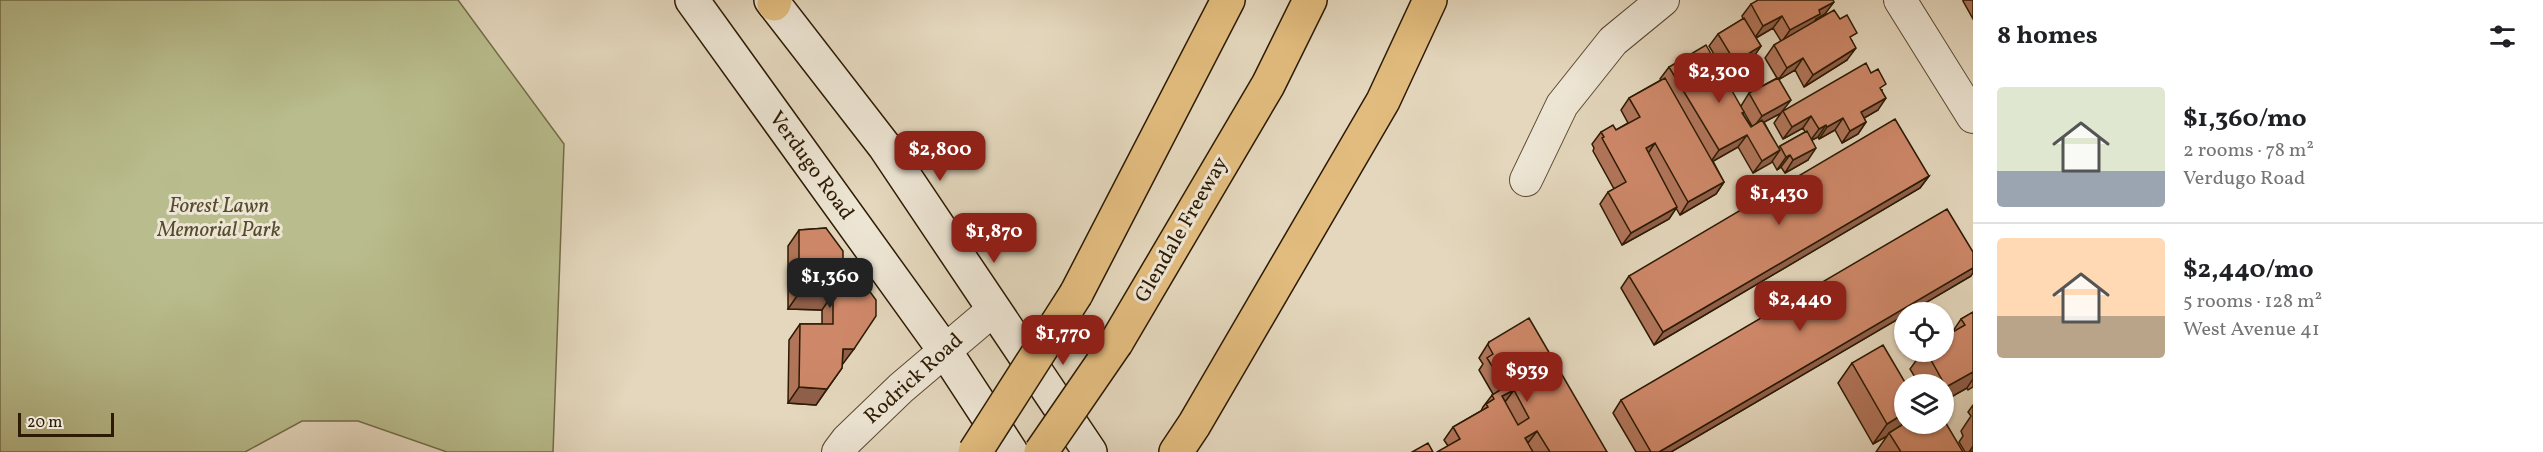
<!DOCTYPE html>
<html lang="en">
<head>
<meta charset="utf-8">
<style>
	:root { --surface:#fff; --page:#f2f2f2; --text:#202124; --muted:#757577; --line:#e0e0e0; --accent:#8f2418 }
	body { margin:0; font-family:Vollkorn,serif; background:var(--page); color:var(--text); height:100vh; display:flex; flex-direction:column; font-size:22px; white-space:nowrap }
	* { box-sizing:border-box; margin:0 }
	p { font-size:20px; color:var(--muted) }
	.icon { flex:none; width:33px; height:33px; fill:none; stroke:currentColor; stroke-width:2; stroke-linecap:round; stroke-linejoin:round }
	.map { position:relative; flex:1; overflow:hidden }
	.panel { display:flex; flex-direction:column; background:var(--surface); width:570px }
	.panel>* { flex:none }
	.tools { position:absolute; left:1894px; top:302px; display:grid; gap:12px }
	.tools a { display:grid; place-items:center; width:60px; height:60px; border-radius:50%; background:var(--surface); box-shadow:0 2px 4px #0004; font-size:30px }
	.scale { position:absolute; left:18px; bottom:15px; width:96px; box-sizing:border-box; padding-left:6px; border:3px solid #2c1a03; border-top:0; font-size:16px; line-height:21px; white-space:nowrap; color:#2c1a03; -webkit-text-stroke:4px #ede5d4; paint-order:stroke }
	.price { position:absolute; translate:-50% -51px; padding:0 14px; border-radius:12px; background:var(--accent); color:#fff; font-size:20px; line-height:39px; filter:drop-shadow(0 2px 3px #0008) }
	.price::after { content:''; position:absolute; left:50%; top:36px; width:18px; height:14px; margin-left:-9px; background:inherit; clip-path:polygon(0 0,100% 0,50% 100%) }
	.price.selected { background:#222; color:#fff }
	ul { padding:0; list-style:none }
	li { display:flex; align-items:center; gap:18px; height:150px; padding:0 24px }
	li+li { border-top:2px solid var(--line) }
	li span { display:grid; place-items:center; flex:none; width:168px; height:120px; border-radius:6px; color:#555 }
	li>.icon { margin-inline-start:auto }
	span .icon { width:72px; height:72px; fill:#fffc; stroke-width:1 }
	li b { font-size:26px }
	h2 { display:flex; justify-content:space-between; align-items:center; height:72px; padding:0 24px; font-size:26px }
	main { display:flex; flex:1; min-height:0 }
	.map>svg:first-child { display:block }
</style>
</head>
<body>
<main>
<div class="map">
<svg width="1973" height="452" viewBox="0 0 1973 452">
	<rect width="100%" height="100%" fill="#e4d7bd"/>
	<filter id="stains"><feTurbulence type="fractalNoise" baseFrequency=".00333" numOctaves="4"/><feColorMatrix values="0 0 0 0 .2 0 0 0 0 .09 0 0 0 0 .02 0 0 0 .5 -.17"/></filter>
	<radialGradient id="worn" r=".72"><stop offset=".6" stop-color="#630" stop-opacity="0"/><stop offset="1" stop-color="#630" stop-opacity=".3"/></radialGradient>
	<path fill="#b9bd8d" stroke="#726c48" stroke-width="1.5" d="M 0,0 L 458,0 L 564,144 L 553,452 L 447,452 L 358,421 L 302,421 L 245,452 L 0,452 Z"/>
	<g fill="none" stroke-linecap="round" stroke-linejoin="round">
		<defs>
			<path id="minor" d="M 1900,0 L 1973,117
				M 1526,180 L 1562,105 L 1613,41 L 1663,0
				M 838,452 L 847,440 L 901,388 L 993,310"/>
			<path id="secondary" d="M 692,0 L 945,351 L 1011,452
				M 771,0 L 885,147 L 1090,452"/>
			<path id="motorway" d="M 774,4 L 775,0
				M 1076,294 L 1228,0
				M 1116,343 L 1268,85 L 1310,0
				M 1176,452 L 1194,425 L 1383,101 L 1430,0"/>
		</defs>
		<use href="#minor" stroke="#5a4932" stroke-width="34"/>
		<use href="#secondary" stroke="#2c1a03" stroke-width="36"/>
		<use href="#motorway" stroke="#2c1a03" stroke-width="36"/>
		<use href="#minor" stroke="#ede5d4" stroke-width="32"/>
		<use href="#secondary" stroke="#ede5d4" stroke-width="33"/>
		<use href="#motorway" stroke="#e2bc7e" stroke-width="33"/>
		<defs>
			<path id="motorway-bridge" d="M 975,452 L 1076,294
				M 1041,452 L 1116,343"/>
		</defs>
		<use href="#motorway-bridge" stroke="#2c1a03" stroke-width="36" stroke-linecap="butt"/>
		<use href="#motorway-bridge" stroke="#e2bc7e" stroke-width="33"/>
	</g>
	<path fill="#b1755a" stroke="#2c1a03" stroke-width="1.5" fill-rule="evenodd" d="M 1963,0 L 1973,0 L 1973,19 L 1963,1 Z
		M 1751,4 L 1825,14 L 1816,19 L 1815,21 L 1852,41 L 1847,60 L 1804,87 L 1795,70 L 1779,79 L 1783,110 L 1882,90 L 1878,110 L 1864,118 L 1866,122 L 1858,134 L 1842,143 L 1835,130 L 1819,139 L 1818,137 L 1812,140 L 1808,160 L 1785,173 L 1781,167 L 1777,170 L 1772,161 L 1753,173 L 1738,147 L 1713,161 L 1724,182 L 1716,194 L 1680,215 L 1676,208 L 1669,219 L 1622,245 L 1600,204 L 1608,192 L 1614,189 L 1593,151 L 1594,148 L 1592,144 L 1601,132 L 1616,130 L 1628,123 L 1621,110 L 1629,98 L 1661,80 L 1660,79 L 1669,67 L 1741,106 L 1749,93 L 1777,78 L 1765,58 L 1774,45 L 1781,41 L 1773,28 L 1756,38 L 1761,46 L 1752,59 L 1726,74 L 1709,46 L 1718,34 L 1743,19 L 1742,16 ZM 1744,112 L 1752,126 L 1751,127 L 1743,114 ZM 1781,113 L 1774,123 L 1783,139 L 1803,128 L 1805,132 L 1780,146 L 1778,148 L 1764,122 Z
		M 1929,176 L 1920,188 L 1654,345 L 1621,288 L 1629,276 Z
		M 826,228 L 842,368 L 816,405 L 788,403 L 789,340 L 800,324 L 822,324 L 822,310 L 788,309 L 788,246 L 799,230 Z
		M 1971,276 L 1671,452 L 1636,452 L 1613,413 L 1621,400 Z
		M 1973,312 L 1973,387 L 1968,390 L 1967,388 L 1944,401 L 1944,384 L 1919,384 L 1910,369 L 1923,351 L 1944,351 L 1951,334 L 1961,319 Z
		M 1489,342 L 1607,452 L 1534,452 L 1448,446 L 1444,440 L 1453,427 L 1481,411 L 1483,407 L 1493,394 L 1479,370 L 1483,364 L 1479,358 Z
		M 1852,363 L 1905,423 L 1963,452 L 1876,452 L 1887,436 L 1873,444 L 1838,383 Z
		M 1973,405 L 1973,452 L 1965,452 L 1959,442 L 1963,436 L 1961,431 L 1971,416 L 1968,412 Z"/>
	<path fill="#905f4a" stroke="#2c1a03" stroke-width="1.5" d="M 1834,2 L 1825,14 L 1816,19 L 1812,26 L 1781,43 L 1790,30 L 1819,10 Z
		M 1782,16 L 1773,28 L 1754,39 L 1763,26 Z
		M 1761,46 L 1752,59 L 1726,74 L 1735,62 Z
		M 1856,48 L 1847,60 L 1804,87 L 1813,75 Z
		M 1803,58 L 1795,70 L 1778,80 L 1787,68 Z
		M 1886,98 L 1878,110 L 1852,125 L 1861,112 Z
		M 1791,100 L 1781,113 L 1753,128 L 1762,116 Z
		M 1811,116 L 1803,128 L 1783,139 L 1792,127 Z
		M 1843,118 L 1835,130 L 1819,139 L 1827,127 Z
		M 1866,122 L 1858,134 L 1842,143 L 1850,131 Z
		M 1826,125 L 1818,137 L 1810,141 L 1819,129 Z
		M 1747,135 L 1738,147 L 1710,163 L 1719,150 Z
		M 1655,143 L 1647,155 L 1646,148 Z
		M 1816,148 L 1808,160 L 1785,173 L 1793,160 Z
		M 1780,150 L 1771,163 L 1753,173 L 1762,161 Z
		M 1790,155 L 1781,167 L 1777,170 L 1786,157 Z
		M 1929,176 L 1920,188 L 1654,345 L 1663,332 Z
		M 1724,182 L 1716,194 L 1680,215 L 1688,202 Z
		M 1677,207 L 1669,219 L 1622,245 L 1631,233 Z
		M 1973,268 L 1973,273 L 1971,276 L 1910,312 L 1905,312 L 1905,315 L 1671,452 L 1659,452 Z
		M 799,293 L 833,294 L 822,310 L 788,309 Z
		M 843,349 L 854,349 L 842,365 Z
		M 1973,372 L 1973,379 L 1967,388 L 1944,401 L 1944,391 L 1946,387 Z
		M 799,387 L 827,389 L 816,405 L 788,403 Z
		M 1514,390 L 1505,402 L 1502,396 Z
		M 1905,413 L 1905,423 L 1889,433 L 1887,436 L 1873,444 L 1887,424 Z
		M 1537,431 L 1528,443 L 1525,438 Z
		M 1973,446 L 1973,451 L 1969,452 Z"/>
	<path fill="#ce8869" stroke="#2c1a03" stroke-width="1.5" fill-rule="evenodd" d="M 1758,0 L 1833,0 L 1834,2 L 1819,10 L 1820,14 L 1790,30 L 1782,16 L 1763,26 L 1751,4 Z
		M 1834,10 L 1840,19 L 1847,15 L 1857,33 L 1850,37 L 1856,48 L 1813,75 L 1803,58 L 1787,68 L 1774,45 Z
		M 1744,18 L 1761,46 L 1735,62 L 1718,34 Z
		M 1706,45 L 1744,112 L 1742,113 L 1751,127 L 1762,120 L 1780,150 L 1762,161 L 1747,135 L 1719,150 L 1669,67 Z
		M 1866,63 L 1871,73 L 1878,69 L 1886,84 L 1880,88 L 1886,98 L 1861,112 L 1866,122 L 1850,131 L 1843,118 L 1827,127 L 1826,125 L 1819,129 L 1811,116 L 1792,127 L 1783,111 Z
		M 1665,78 L 1724,182 L 1688,202 L 1655,143 L 1646,148 L 1677,207 L 1631,233 L 1608,192 L 1626,182 L 1602,138 L 1604,137 L 1601,132 L 1613,125 L 1616,130 L 1640,117 L 1629,98 Z
		M 1778,78 L 1791,100 L 1762,116 L 1749,93 Z
		M 1895,119 L 1929,176 L 1663,332 L 1629,276 Z
		M 1807,131 L 1816,148 L 1793,160 L 1790,155 L 1786,157 L 1780,146 Z
		M 1947,209 L 1973,252 L 1973,268 L 1659,452 L 1651,452 L 1621,400 Z
		M 826,228 L 843,251 L 843,272 L 855,271 L 876,300 L 876,316 L 854,349 L 843,349 L 842,368 L 827,389 L 799,387 L 800,324 L 833,324 L 833,294 L 799,293 L 799,230 Z
		M 1973,312 L 1973,372 L 1946,387 L 1926,351 L 1944,351 L 1944,337 L 1965,325 L 1961,319 Z
		M 1529,318 L 1607,452 L 1550,452 L 1537,431 L 1525,438 L 1533,452 L 1437,452 L 1460,439 L 1453,427 L 1488,407 L 1486,404 L 1494,399 L 1492,395 L 1505,387 L 1487,358 L 1493,354 L 1488,345 L 1489,342 ZM 1514,390 L 1529,418 L 1518,425 L 1502,396 Z
		M 1883,345 L 1906,384 L 1905,413 L 1887,424 L 1852,363 Z
		M 1944,420 L 1963,452 L 1901,452 L 1889,433 L 1905,423 L 1911,423 L 1914,428 L 1922,423 L 1944,423 Z
		M 1428,443 L 1433,452 L 1412,452 Z"/>
	<g text-anchor="middle" dominant-baseline="central" stroke-width="6" stroke-linejoin="round" paint-order="stroke">
		<g font-size="21" fill="#2c1a03" stroke="#ede5d4">
			<text transform="translate(811 166) rotate(54)">Verdugo Road</text>
			<text transform="translate(1182 230) rotate(-60)">Glendale Freeway</text>
			<text transform="translate(914 379) rotate(-42)">Rodrick Road</text>
		</g>
		<g font-size="21" font-style="italic" fill="#564b2c" stroke="#ede5d4">
			<text x="219" y="206">Forest Lawn<tspan x="219" dy="24">Memorial Park</tspan></text>
		</g>
	</g>
	<rect width="100%" height="100%" filter="url(#stains)"/>
	<rect width="100%" height="100%" fill="url(#worn)"/>
</svg>
<div class="tools">
<a><svg class="icon" aria-label="locate" viewBox="0 0 24 24"><circle cx="12" cy="12" r="6"/><path d="M12 2v4M12 18v4M2 12h4M18 12h4"/></svg></a>
<a><svg class="icon" aria-label="layers" viewBox="0 0 24 24"><path d="M12 4l9 5-9 5-9-5zM3 14l9 5 9-5"/></svg></a>
</div>
<div class="scale">20 m</div>
<b class="price" style="left:1719px;top:104px">$2,300</b>
<b class="price" style="left:940px;top:182px">$2,800</b>
<b class="price" style="left:1779px;top:226px">$1,430</b>
<b class="price" style="left:994px;top:264px">$1,870</b>
<b class="price selected" style="left:830px;top:309px">$1,360</b>
<b class="price" style="left:1800px;top:332px">$2,440</b>
<b class="price" style="left:1063px;top:366px">$1,770</b>
<b class="price" style="left:1527px;top:403px">$939</b>
</div>
<section class="panel">
<h2>8 homes<svg class="icon" aria-label="filters" viewBox="0 0 24 24"><path d="M4 7h16M4 17h16"/><circle cx="9" cy="7" r="2"/><circle cx="15" cy="17" r="2"/></svg></h2>
<ul>
<li><span style="background:linear-gradient(#dfe7d0 70%,#9aa5b1 0)"><svg class="icon" aria-label="home" viewBox="0 0 24 24"><path d="M3 11l9-7 9 7M6 9v11h12V9"/></svg></span><div><b>$1,360/mo</b><p>2 rooms · 78 m²</p><p>Verdugo Road</p></div></li>
<li><span style="background:linear-gradient(#ffd9b3 65%,#b9a48a 0)"><svg class="icon" aria-label="home" viewBox="0 0 24 24"><path d="M3 11l9-7 9 7M6 9v11h12V9"/></svg></span><div><b>$2,440/mo</b><p>5 rooms · 128 m²</p><p>West Avenue 41</p></div></li>
</ul>
</section>
</main>
</body>
</html>
